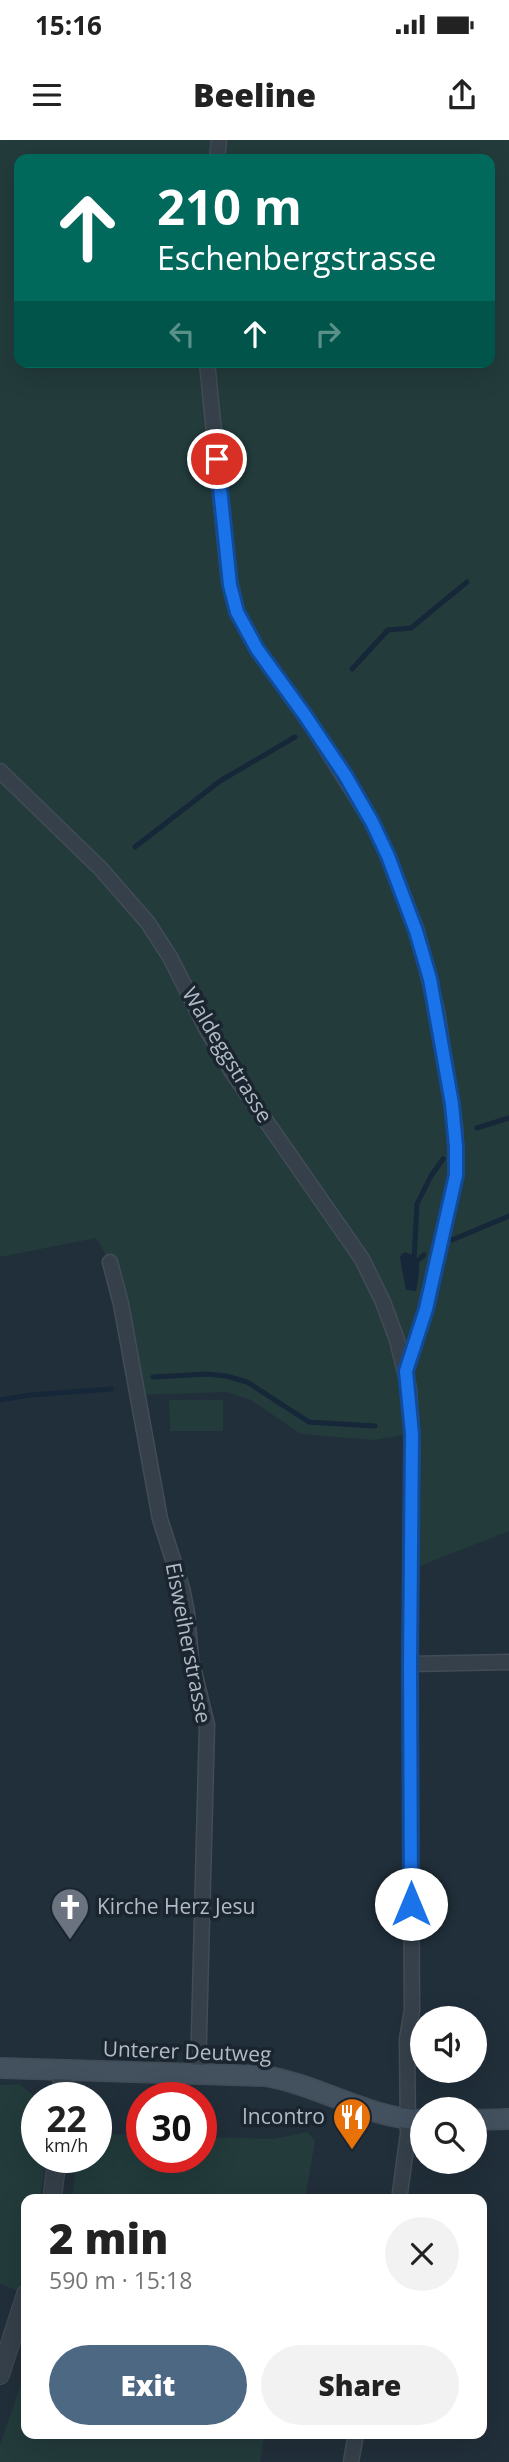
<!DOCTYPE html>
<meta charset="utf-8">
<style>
:root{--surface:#fff;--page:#f2f2f2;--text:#222;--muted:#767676;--accent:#4d6883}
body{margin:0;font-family:"Open Sans",sans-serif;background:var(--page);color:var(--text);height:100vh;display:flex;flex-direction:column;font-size:26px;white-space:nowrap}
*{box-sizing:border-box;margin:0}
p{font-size:23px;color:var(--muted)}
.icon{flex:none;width:38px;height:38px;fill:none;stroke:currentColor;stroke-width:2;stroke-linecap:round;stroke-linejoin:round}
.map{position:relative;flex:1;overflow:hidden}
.drawer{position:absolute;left:21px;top:2054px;width:466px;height:245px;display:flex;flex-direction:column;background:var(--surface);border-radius:14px;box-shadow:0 7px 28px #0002}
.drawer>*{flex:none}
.hud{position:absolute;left:14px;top:14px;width:481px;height:214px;border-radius:14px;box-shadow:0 7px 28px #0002;background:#00695c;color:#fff;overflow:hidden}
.tools{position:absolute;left:410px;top:1866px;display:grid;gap:14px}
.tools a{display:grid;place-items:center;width:77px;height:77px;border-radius:50%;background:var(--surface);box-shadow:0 7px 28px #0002;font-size:35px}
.speed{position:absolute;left:21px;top:1942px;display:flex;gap:14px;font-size:35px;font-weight:700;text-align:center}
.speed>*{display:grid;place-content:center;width:91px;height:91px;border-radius:50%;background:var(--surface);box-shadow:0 7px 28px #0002;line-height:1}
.speed small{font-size:18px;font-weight:400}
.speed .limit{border:10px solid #d22;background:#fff;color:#111}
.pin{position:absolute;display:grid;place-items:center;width:60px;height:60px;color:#fff;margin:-30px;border:4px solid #fff;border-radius:50%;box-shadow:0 2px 7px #0007}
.me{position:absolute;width:77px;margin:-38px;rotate:0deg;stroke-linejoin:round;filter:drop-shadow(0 0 5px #0008)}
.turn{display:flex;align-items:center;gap:24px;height:147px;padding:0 28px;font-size:32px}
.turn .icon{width:91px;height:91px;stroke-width:2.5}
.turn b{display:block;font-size:49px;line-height:60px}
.lanes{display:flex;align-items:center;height:66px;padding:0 28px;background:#0003;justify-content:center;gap:35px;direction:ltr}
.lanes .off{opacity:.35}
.round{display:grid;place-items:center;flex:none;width:74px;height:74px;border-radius:37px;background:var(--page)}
.head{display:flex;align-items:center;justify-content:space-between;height:119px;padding:0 28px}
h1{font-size:42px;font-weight:800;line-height:52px}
.action{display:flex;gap:14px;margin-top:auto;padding:14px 28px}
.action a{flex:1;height:80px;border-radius:42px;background:var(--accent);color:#fff;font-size:28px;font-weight:800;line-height:80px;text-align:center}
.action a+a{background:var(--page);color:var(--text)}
.status{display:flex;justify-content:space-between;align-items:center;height:49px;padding:0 35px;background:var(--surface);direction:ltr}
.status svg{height:19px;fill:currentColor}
header{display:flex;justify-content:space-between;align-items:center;height:91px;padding:0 28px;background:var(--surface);font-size:32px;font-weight:800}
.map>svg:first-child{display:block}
.green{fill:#233b3b;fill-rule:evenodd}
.water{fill:#152738}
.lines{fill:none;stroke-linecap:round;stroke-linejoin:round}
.stream{stroke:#152738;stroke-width:5}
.minor-casing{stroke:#414c57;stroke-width:17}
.tertiary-casing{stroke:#414c57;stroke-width:20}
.secondary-casing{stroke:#414c57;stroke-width:22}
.minor{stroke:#35404a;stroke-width:14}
.tertiary{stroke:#35404a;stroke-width:18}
.secondary{stroke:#43505e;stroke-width:19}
.route-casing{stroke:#114b97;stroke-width:18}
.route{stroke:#1a73e8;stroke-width:12}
.labels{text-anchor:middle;stroke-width:7;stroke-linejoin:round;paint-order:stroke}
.street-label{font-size:21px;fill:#b0bbc7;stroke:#1a252f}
.poi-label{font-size:21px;fill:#b0bbc7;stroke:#1a252f;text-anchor:start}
</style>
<div class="status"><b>15:16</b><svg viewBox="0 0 49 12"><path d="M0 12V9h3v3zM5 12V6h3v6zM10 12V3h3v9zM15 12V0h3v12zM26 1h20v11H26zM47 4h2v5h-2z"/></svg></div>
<header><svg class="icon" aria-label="menu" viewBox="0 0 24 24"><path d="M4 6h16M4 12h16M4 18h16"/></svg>Beeline<svg class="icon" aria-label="share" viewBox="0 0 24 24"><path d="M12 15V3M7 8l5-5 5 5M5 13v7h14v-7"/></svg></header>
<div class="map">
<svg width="509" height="2322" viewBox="0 0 509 2322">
<rect width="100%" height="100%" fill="#212f3a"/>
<g class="green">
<path d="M0 0H509V1391L412 1429V1294L372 1300 301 1294 251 1260 227 1252 137 1255 110 1122 96 1098 0 1117ZM19 19H490V222H19ZM402 1113 414 1115 418 1120 416 1151C402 1142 403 1133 400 1117Z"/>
<polygon points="169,1260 223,1260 223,1291 170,1291"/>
<polygon points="0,1945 20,1945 32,1954 37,1979 37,2018 46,2018 40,2060 26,2060 26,2122 18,2151 0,2144"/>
<polygon points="308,1992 315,2001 305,2060 72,2060 77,2018 96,2018 96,1994 142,1995 142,2018 201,2018 201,1997 273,1999"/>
<polygon points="22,2241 26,2242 26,2294 265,2294 260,2322 0,2322 0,2305"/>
</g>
<path class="water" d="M405 1112C426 1119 418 1134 416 1151L406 1150 400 1117Z"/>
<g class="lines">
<g class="stream">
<polyline points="352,529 388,490 411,488 467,442"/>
<polyline points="135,707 220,641 295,597"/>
<polyline points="477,988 509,978"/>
<polyline points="452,1100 509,1076"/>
<polyline points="414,1120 417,1064 431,1036 443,1019"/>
<polyline points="414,1124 424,1115"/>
<polyline points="153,1237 207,1234 226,1236 247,1242 309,1282 375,1286"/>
<polyline points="0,1260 30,1255 111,1249"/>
</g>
<defs>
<g id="minor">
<polyline points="217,19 219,0"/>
<polyline points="207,222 228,433 237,472 257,509 312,586 372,682 388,716 417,791 437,871 455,987 456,1035 426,1169 406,1231"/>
<polyline points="0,631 101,729 148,783 170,817 207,890 232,932 362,1119 383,1162 397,1200 409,1248 412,1294 410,1524 412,1870 407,1899 408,1994 399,2060"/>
<polyline points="110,1122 121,1164 160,1379 182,1448 187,1473 191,1519 207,1585 198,1933"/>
<polyline points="410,1524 509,1522"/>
<polyline points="351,2322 356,2294"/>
</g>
<g id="tertiary">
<polyline points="62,1958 63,1930"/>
<polyline points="52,2060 57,2018"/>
<polyline points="0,2235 26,2154"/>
</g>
<g id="secondary">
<path d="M0 1928 265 1936C319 1945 367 1978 422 1980"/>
<polyline points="474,1980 509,1979"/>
</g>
</defs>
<use href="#minor" class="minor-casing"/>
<use href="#tertiary" class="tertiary-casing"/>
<use href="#secondary" class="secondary-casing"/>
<use href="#minor" class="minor"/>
<use href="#tertiary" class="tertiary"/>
<use href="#secondary" class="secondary"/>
</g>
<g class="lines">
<defs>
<polyline id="route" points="217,319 230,445 237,472 257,509 304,574 345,635 372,682 388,716 416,791 430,839 452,964 456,1007 456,1035 426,1169 406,1231 412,1294 410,1524 411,1764"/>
</defs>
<use href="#route" class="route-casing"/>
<use href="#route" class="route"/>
</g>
<defs>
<symbol id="church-pin" viewBox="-11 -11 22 30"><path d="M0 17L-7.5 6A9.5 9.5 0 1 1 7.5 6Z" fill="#6b7280" stroke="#1a252f"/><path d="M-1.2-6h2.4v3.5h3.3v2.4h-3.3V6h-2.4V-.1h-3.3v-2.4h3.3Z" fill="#fff"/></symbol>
<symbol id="restaurant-pin" viewBox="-11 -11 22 30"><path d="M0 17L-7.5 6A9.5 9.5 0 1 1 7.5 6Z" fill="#e8710a" stroke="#1a252f"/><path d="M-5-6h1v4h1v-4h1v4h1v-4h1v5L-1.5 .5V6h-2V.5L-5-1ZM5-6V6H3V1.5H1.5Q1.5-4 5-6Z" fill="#fff"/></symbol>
</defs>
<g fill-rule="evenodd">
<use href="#church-pin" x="48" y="1745" width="44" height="60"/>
<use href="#restaurant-pin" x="330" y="1955" width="44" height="60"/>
</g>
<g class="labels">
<g class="street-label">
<text transform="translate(227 915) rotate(59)" y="7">Waldeggstrasse</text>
<text transform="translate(188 1503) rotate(79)" y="7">Eisweiherstrasse</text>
<text transform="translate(187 1912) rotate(2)" y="7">Unterer Deutweg</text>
</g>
<g class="poi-label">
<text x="97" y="1774">Kirche Herz Jesu</text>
<text x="325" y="1984" text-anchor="end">Incontro</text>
</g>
</g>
</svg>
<div class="tools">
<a><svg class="icon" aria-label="sound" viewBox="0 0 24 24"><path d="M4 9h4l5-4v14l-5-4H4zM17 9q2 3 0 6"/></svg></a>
<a><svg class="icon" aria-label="search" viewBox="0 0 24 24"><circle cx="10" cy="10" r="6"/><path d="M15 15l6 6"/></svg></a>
</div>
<div class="speed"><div>22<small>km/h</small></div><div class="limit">30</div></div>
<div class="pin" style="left:217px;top:319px;background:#d93025"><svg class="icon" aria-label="arrive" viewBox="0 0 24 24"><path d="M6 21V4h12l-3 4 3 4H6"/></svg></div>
<svg class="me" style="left:411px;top:1764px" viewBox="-20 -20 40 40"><circle r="19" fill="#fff"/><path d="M0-13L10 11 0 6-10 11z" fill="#1a73e8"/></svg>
<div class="hud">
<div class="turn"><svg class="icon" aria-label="ahead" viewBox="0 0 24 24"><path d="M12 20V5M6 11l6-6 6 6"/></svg><div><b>210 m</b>Eschenbergstrasse</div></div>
<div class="lanes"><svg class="icon off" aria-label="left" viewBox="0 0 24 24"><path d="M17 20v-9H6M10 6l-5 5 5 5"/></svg><svg class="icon" aria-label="ahead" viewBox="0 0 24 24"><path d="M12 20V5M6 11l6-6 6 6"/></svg><svg class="icon off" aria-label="right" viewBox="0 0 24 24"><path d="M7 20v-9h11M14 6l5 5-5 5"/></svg></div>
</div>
<section class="drawer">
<div class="head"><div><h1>2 min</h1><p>590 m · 15:18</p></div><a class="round"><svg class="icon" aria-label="close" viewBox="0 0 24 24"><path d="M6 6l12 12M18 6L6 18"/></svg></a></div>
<div class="action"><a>Exit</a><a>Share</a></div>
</section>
</div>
